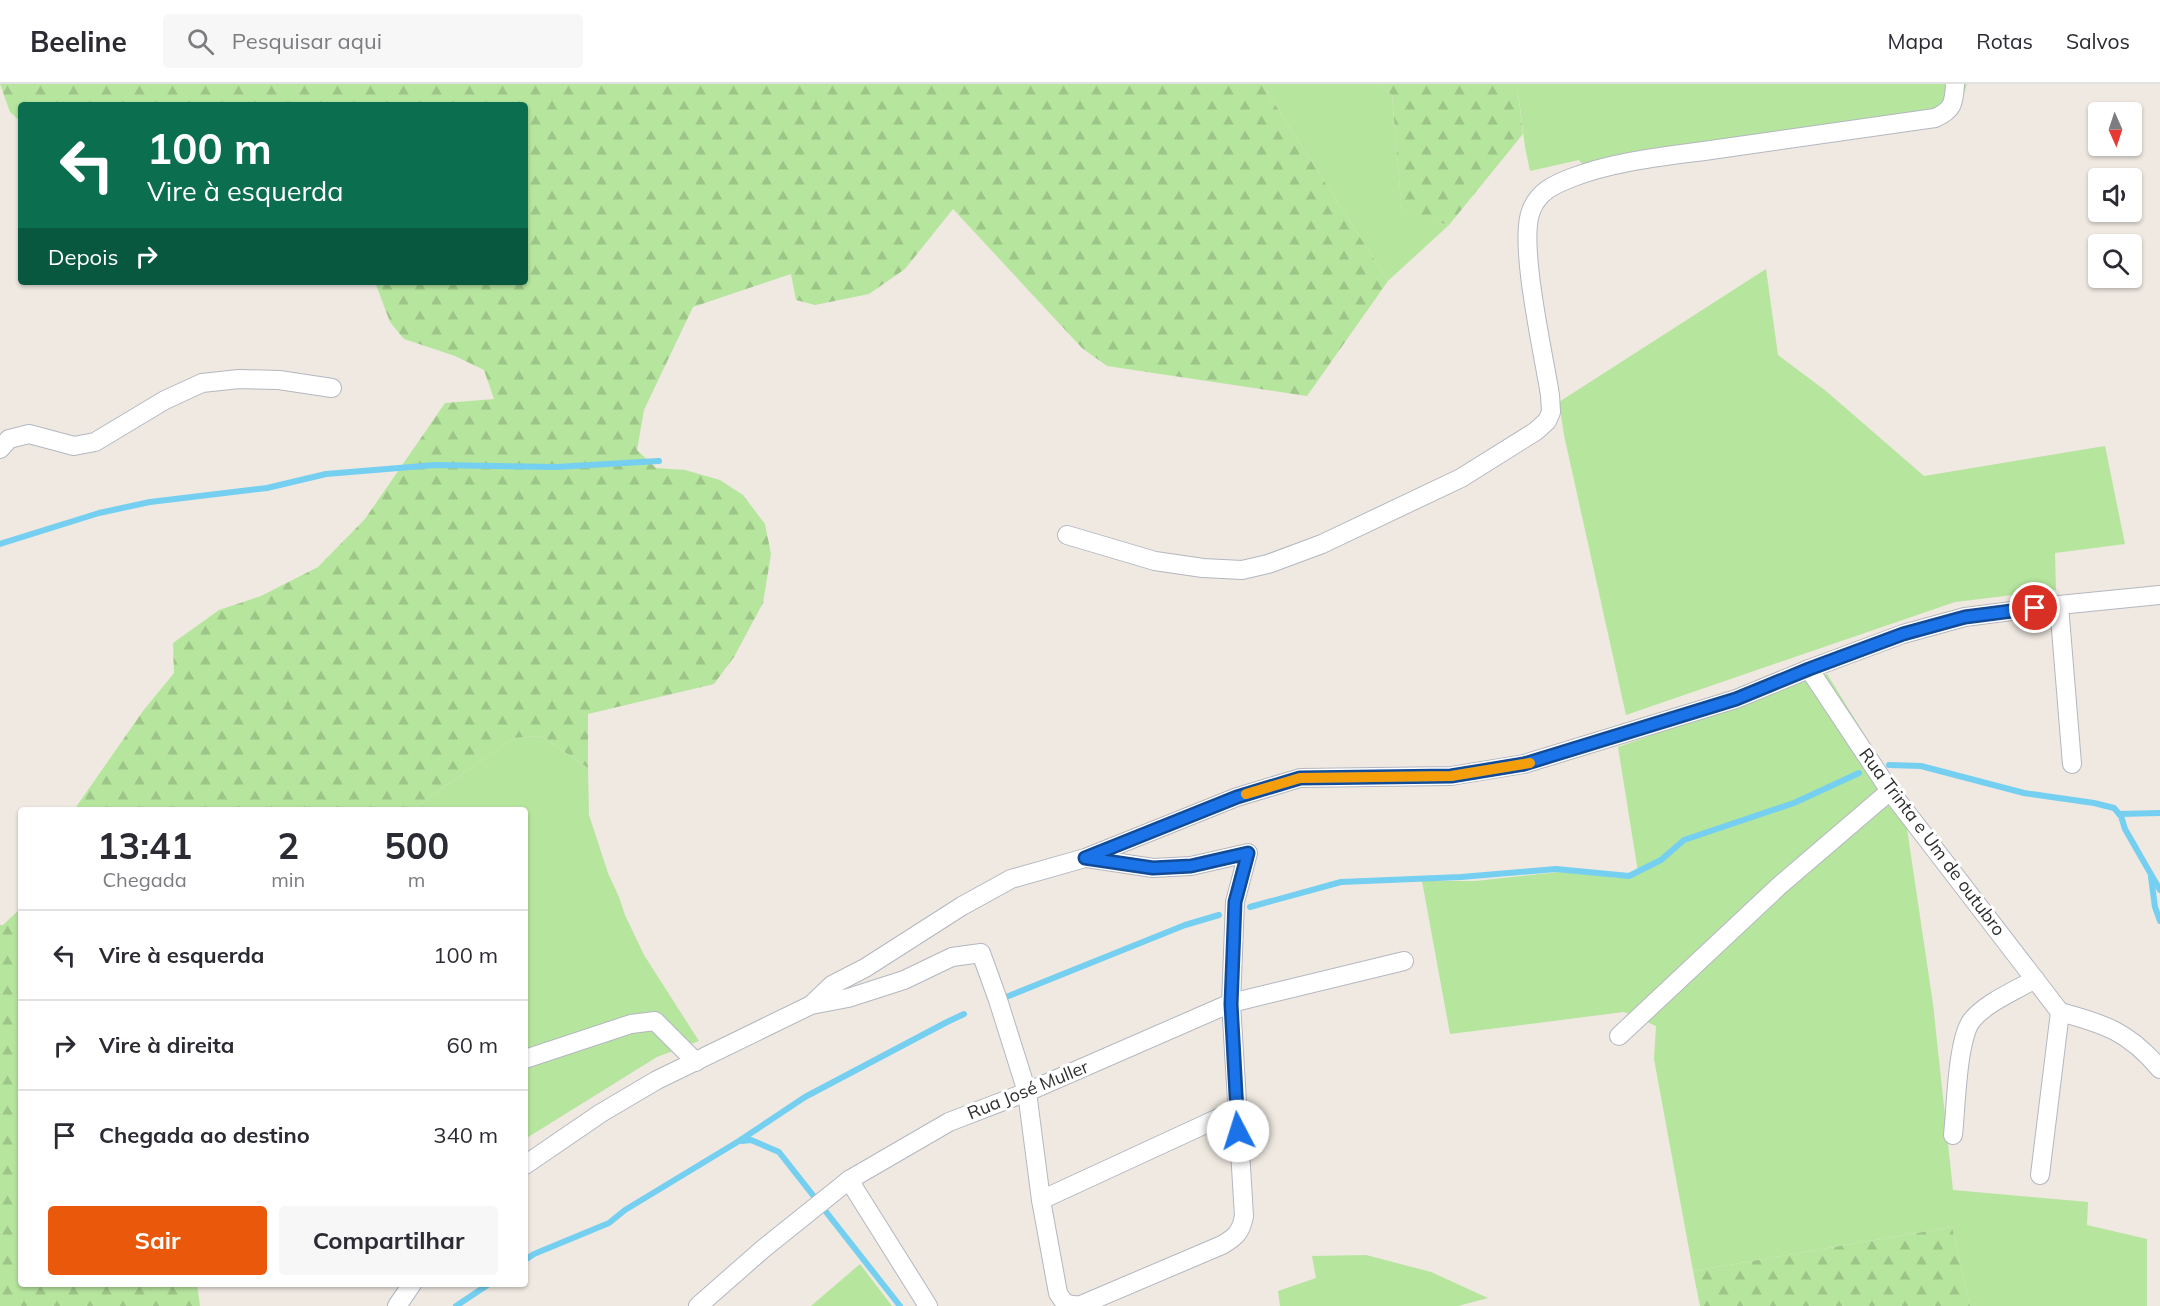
<!DOCTYPE html>
<html lang="pt">
<meta charset="utf-8">
<style>
:root{--surface:#fff;--page:#f7f7f7;--text:#2b2b33;--muted:#7c7c81;--line:#e1e1e2;--accent:#ea580c}
body{margin:0;font-family:Mulish,sans-serif;background:var(--page);color:var(--text);height:100vh;display:flex;flex-direction:column;font-size:22px;white-space:nowrap}
*{box-sizing:border-box;margin:0}
p{font-size:20px;color:var(--muted)}
.icon{flex:none;width:33px;height:33px;fill:none;stroke:currentColor;stroke-width:2;stroke-linecap:round;stroke-linejoin:round}
.map{position:relative;flex:1;overflow:hidden}
.side{position:absolute;left:18px;top:723px;width:510px;height:480px;display:flex;flex-direction:column;background:var(--surface);border-radius:6px;box-shadow:0 2px 4px #0004}
.side>*{flex:none}
.hud{position:absolute;left:18px;top:18px;width:510px;height:183px;border-radius:6px;box-shadow:0 2px 4px #0004;background:#0b6e4f;color:#fff;overflow:hidden}
.needle{width:39px;rotate:177deg}
.buttons{position:absolute;left:2088px;top:18px;display:grid;gap:12px}
.buttons a{display:grid;place-items:center;width:54px;height:54px;border-radius:6px;background:var(--surface);box-shadow:0 2px 4px #0004;font-size:30px}
.pin{position:absolute;display:grid;place-items:center;width:51px;height:51px;color:#fff;margin:-26px;border:3px solid #fff;border-radius:50%;box-shadow:0 2px 6px #0007}
.me{position:absolute;width:66px;margin:-33px;rotate:355deg;stroke-linejoin:round;filter:drop-shadow(0 0 4px #0008)}
.turn{display:flex;align-items:center;gap:21px;height:126px;padding:0 30px;font-size:27px}
.turn .icon{width:78px;height:78px;stroke-width:2.5}
.turn b{display:block;font-size:42px;line-height:51px}
.then{display:flex;align-items:center;height:57px;padding:0 30px;background:#0003;gap:12px;font-size:22px}
.eta{display:flex;justify-content:space-evenly;align-items:center;height:102px;text-align:center}
.eta b{font-size:36px;font-weight:700;line-height:42px}
.action{display:flex;gap:12px;margin-top:auto;padding:12px 30px}
.action a{flex:1;height:69px;border-radius:6px;background:var(--accent);color:#fff;font-size:24px;font-weight:700;line-height:69px;text-align:center}
.action a+a{background:var(--page);color:var(--text)}
ul{padding:0;list-style:none}
li{display:flex;align-items:center;gap:18px;height:90px;padding:0 30px;border-top:2px solid var(--line)}
li div{flex:1}
li b{display:block;font-size:22px}
li em{font-style:normal}
header{display:flex;align-items:center;gap:36px;box-sizing:border-box;height:84px;padding:0 30px;background:var(--surface);border-bottom:2px solid var(--line)}
header strong{font-size:28px}
nav{display:flex;gap:33px;margin-inline-start:auto;font-size:21px}
.search{width:420px;height:54px;background:var(--page);display:flex;align-items:center;gap:15px;box-sizing:border-box;padding:0 21px;border-radius:6px;color:var(--muted);font-size:22px}
.map>svg:first-child{display:block}
.grass{fill:#b6e59e}
.forest{fill:url(#forest-firs)}
.lines{fill:none;stroke-linecap:round;stroke-linejoin:round}
.stream{stroke:#75cff0;stroke-width:6}
.minor-casing{stroke:#b4b7c1;stroke-width:20}
.minor{stroke:#fff;stroke-width:18}
.route-casing{stroke:#114b97;stroke-width:15}
.route{stroke:#1a73e8;stroke-width:10}
.slow{stroke:#f59e0b;stroke-width:10}
.labels{text-anchor:middle;stroke-width:6;stroke-linejoin:round;paint-order:stroke}
.street-label{font-size:18px;fill:#2e2e2e;stroke:#fff}
</style>
<header>
<strong>Beeline</strong>
<div class="search"><svg class="icon" aria-label="search" viewBox="0 0 24 24"><circle cx="10" cy="10" r="6"/><path d="M15 15l6 6"/></svg>Pesquisar aqui</div>
<nav><a>Mapa</a><a>Rotas</a><a>Salvos</a></nav>
</header>
<div class="map">
<svg width="2160" height="1222" viewBox="0 0 2160 1222">
<defs>
<pattern id="forest-firs" width="22" height="20" patternUnits="userSpaceOnUse" patternTransform="scale(1.5)"><rect width="22" height="20" fill="#b6e59e"/><path d="M5 1l3.5 6h-7zM16 11l3.5 6h-7z" fill="#9dc588"/></pattern>
</defs>
<rect width="100%" height="100%" fill="#efe9e1"/>
<g class="grass">
<polygon points="1262,0 1378,0 1392,11 1402,128 1449,141 1388,197"/>
<polygon points="1517,0 1967,0 1958,30 1946,36 1631,85 1594,95 1579,76 1530,87 1525,63"/>
<polygon points="1766,185 1778,271 1826,307 1924,392 2105,362 2125,460 2055,469 2056,506 1955,518 1626,631 1564,351 1559,318"/>
<polygon points="1827,590 1902,711 1933,920 1953,1106 2088,1118 2087,1141 2147,1155 2147,1222 1970,1222 1952,1143 1693,1187 1654,975 1656,942 1624,928 1450,950 1422,797 1475,797 1568,787 1617,794 1638,788 1618,663"/>
<polygon points="541,652 588,684 589,731 608,789 619,813 625,831 644,871 699,957 657,973 525,1055 525,726 411,726 514,654"/>
<polygon points="1366,1171 1431,1188 1488,1214 1458,1222 1280,1222 1278,1207 1316,1194 1312,1172"/>
<polygon points="860,1180 892,1222 811,1222"/>
</g>
<g class="forest">
<polygon points="0,0 1262,0 1388,197 1307,312 1107,282 1082,264 953,125 905,185 869,210 815,221 796,216 791,190 693,223 644,326 637,366 656,384 685,386 720,396 743,411 765,440 771,470 763,519 734,573 714,600 588,630 588,684 541,652 514,654 411,726 74,726 143,627 174,589 173,559 219,526 261,512 318,483 365,435 445,319 494,315 484,286 455,272 404,255 390,238 375,198 525,198 525,21 21,21 21,38 10,28"/>
<polygon points="1378,0 1517,0 1523,50 1449,141 1402,129 1392,11"/>
<polygon points="21,824 21,1200 197,1200 200,1222 0,1222 0,841 3,841"/>
<polygon points="1952,1143 1970,1222 1700,1222 1693,1187"/>
</g>
<g class="lines">
<g class="stream">
<polyline points="0,460 99,429 150,418 267,404 326,390 435,381 556,383 659,377"/>
<polyline points="1889,681 1921,682 2024,709 2094,719 2114,724 2121,732 2125,745 2160,806"/>
<polyline points="2119,730 2160,729"/>
<polyline points="2151,793 2155,823 2160,837"/>
<polyline points="1250,823 1341,798 1461,793 1556,785 1629,792 1661,776 1684,756 1794,719 1859,689"/>
<polyline points="1001,915 1185,841 1219,831"/>
<polyline points="742,1057 751,1056 779,1068 900,1222"/>
<polyline points="525,1176 534,1170 609,1139 625,1126 739,1057 805,1013 947,938 964,930"/>
<polyline points="456,1222 489,1200"/>
</g>
<defs>
<g id="minor">
<polyline points="0,365 9,355 29,350 74,362 95,358 165,316 202,299 239,295 279,296 332,304"/>
<path d="M1067 451 1155 477 1203 484 1242 486 1268 480 1322 460 1461 394 1536 347 1547 337 1551 328 1550 311C1544 272 1518 159 1531 127 1538 108 1553 101 1571 94 1617 76 1670 72 1718 65 1791 55 1863 44 1935 34 1953 26 1954 19 1955 0"/>
<polyline points="2059,521 2072,680"/>
<polyline points="1809,585 1890,707 2060,928"/>
<path d="M811 921 848 914 904 896 952 873 981 869 998 916 1027 1008 1041 1116 1058 1209C1064 1220 1069 1222 1081 1221L1222 1161C1236 1153 1241 1148 1244 1132L1231 919 1235 818 1248 769 1191 782 1153 784 1087 774"/>
<path d="M2060 928C2105 940 2129 948 2160 985"/>
<polyline points="1619,952 1779,802 1890,707"/>
<polyline points="525,975 631,940 655,937 696,978"/>
<path d="M1953 1051C1956 1025 1957 955 1972 936 1987 918 2015 907 2035 895"/>
<polyline points="525,1081 601,1029 657,996 811,921 832,901 865,884 962,822 1011,795 1085,774 1237,713 1300,694 1451,692 1524,680 1736,615 1809,585 1903,550 1965,533 2059,521 2160,511"/>
<polyline points="2040,1091 2060,928"/>
<polyline points="849,1096 928,1222"/>
<polyline points="1041,1116 1236,1026"/>
<polyline points="397,1222 412,1200"/>
<polyline points="698,1222 763,1165 849,1096 949,1038 1027,1008 1231,919 1404,877"/>
</g>
</defs>
<use href="#minor" class="minor-casing"/>
<use href="#minor" class="minor"/>
</g>
<g class="lines">
<defs>
<polyline id="route" points="1238,1047 1231,920 1235,818 1248,769 1191,782 1153,784 1085,774 1237,713 1300,694 1451,692 1524,680 1736,615 1809,585 1903,550 1965,533 2035,524"/>
</defs>
<use href="#route" class="route-casing"/>
<use href="#route" class="route"/>
<polyline class="slow" points="1246,710 1300,694 1451,692 1530,679"/>
</g>
<g class="labels">
<g class="street-label">
<text transform="translate(1932 758) rotate(53)" y="6">Rua Trinta e Um de outubro</text>
<text transform="translate(1028 1006) rotate(-22)" y="6">Rua José Muller</text>
</g>
</g>
</svg>
<div class="buttons">
<a><svg class="needle" viewBox="-14 -14 28 28"><path d="M0-13l5 13h-10z" fill="#e53935"/><path d="M0 13l5-13h-10z" fill="#7c7c81"/></svg></a>
<a><svg class="icon" aria-label="sound" viewBox="0 0 24 24"><path d="M4 9h4l5-4v14l-5-4H4zM17 9q2 3 0 6"/></svg></a>
<a><svg class="icon" aria-label="search" viewBox="0 0 24 24"><circle cx="10" cy="10" r="6"/><path d="M15 15l6 6"/></svg></a>
</div>
<div class="pin" style="left:2035px;top:524px;background:#d93025"><svg class="icon" aria-label="arrive" viewBox="0 0 24 24"><path d="M6 21V4h12l-3 4 3 4H6"/></svg></div>
<svg class="me" style="left:1238px;top:1047px" viewBox="-20 -20 40 40"><circle r="19" fill="#fff"/><path d="M0-13L10 11 0 6-10 11z" fill="#1a73e8"/></svg>
<div class="hud">
<div class="turn"><svg class="icon" aria-label="left" viewBox="0 0 24 24"><path d="M17 20v-9H6M10 6l-5 5 5 5"/></svg><div><b>100 m</b>Vire à esquerda</div></div>
<div class="then">Depois<svg class="icon" aria-label="right" viewBox="0 0 24 24"><path d="M7 20v-9h11M14 6l5 5-5 5"/></svg></div>
</div>
<section class="side">
<div class="eta">
<div><b>13:41</b><p>Chegada</p></div>
<div><b>2</b><p>min</p></div>
<div><b>500</b><p>m</p></div>
</div>
<ul>
<li><svg class="icon" aria-label="left" viewBox="0 0 24 24"><path d="M17 20v-9H6M10 6l-5 5 5 5"/></svg><div><b>Vire à esquerda</b></div><em>100 m</em></li>
<li><svg class="icon" aria-label="right" viewBox="0 0 24 24"><path d="M7 20v-9h11M14 6l5 5-5 5"/></svg><div><b>Vire à direita</b></div><em>60 m</em></li>
<li><svg class="icon" aria-label="arrive" viewBox="0 0 24 24"><path d="M6 21V4h12l-3 4 3 4H6"/></svg><div><b>Chegada ao destino</b></div><em>340 m</em></li>
</ul>
<div class="action"><a>Sair</a><a>Compartilhar</a></div>
</section>
</div>
